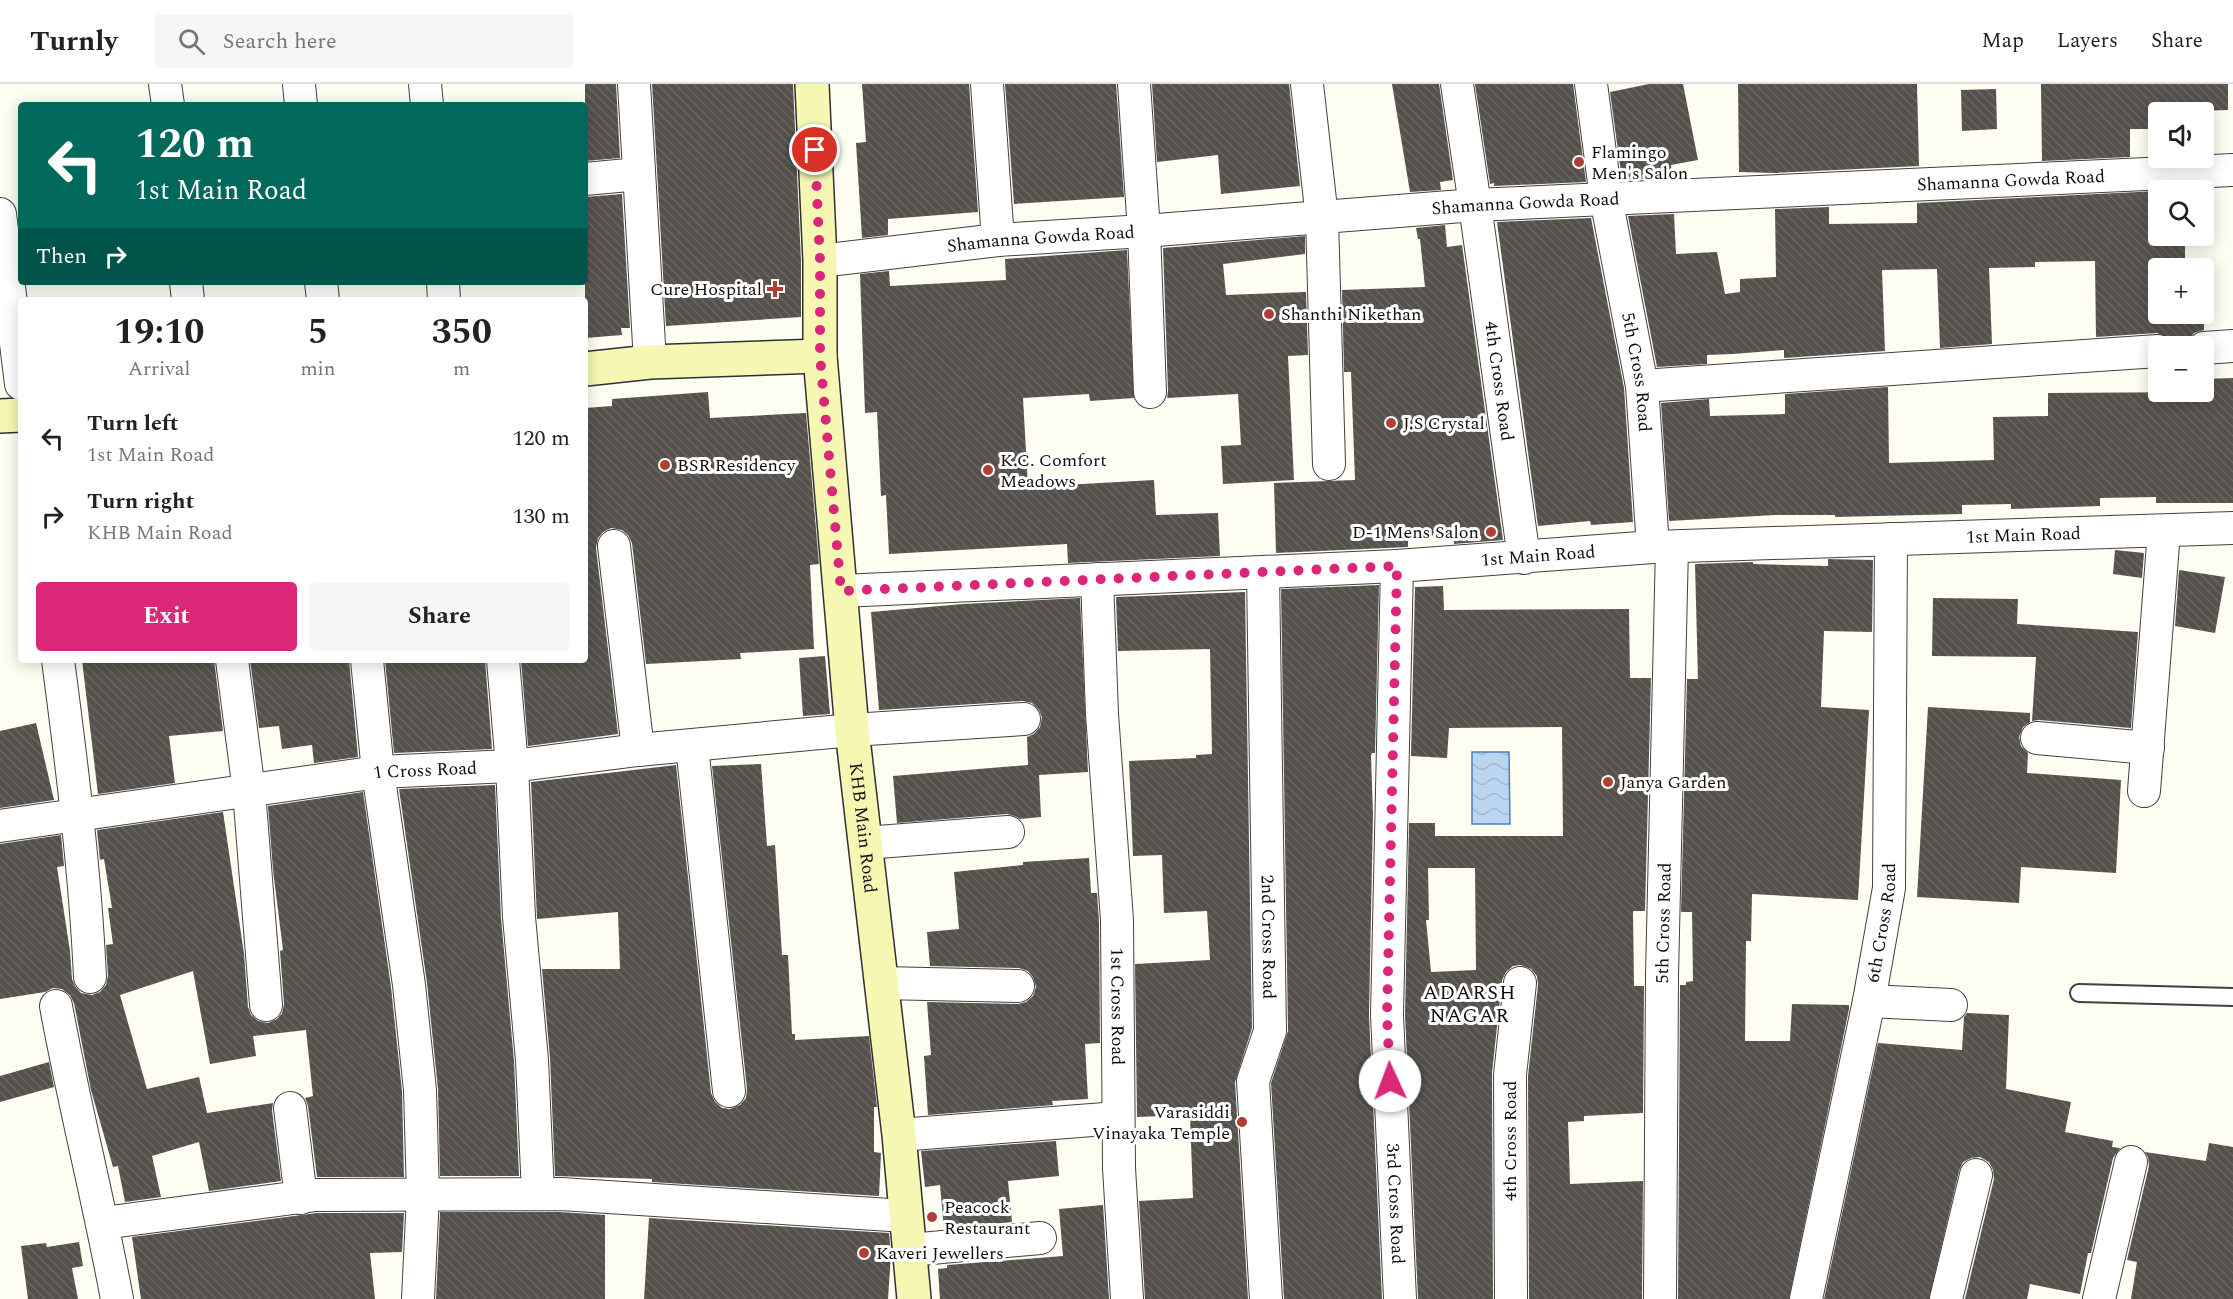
<!DOCTYPE html>
<meta charset="utf-8">
<style>
:root{--surface:#fff;--page:#f6f6f6;--text:#222;--muted:#767676;--line:#e0e0e0;--accent:#db2777}
body{margin:0;font-family:Spectral,serif;background:var(--page);color:var(--text);height:100vh;display:flex;flex-direction:column;font-size:22px;white-space:nowrap}
*{box-sizing:border-box;margin:0}
p{font-size:20px;color:var(--muted)}
.icon{flex:none;width:33px;height:33px;fill:none;stroke:currentColor;stroke-width:2;stroke-linecap:round;stroke-linejoin:round}
.map{position:relative;flex:1;overflow:hidden}
.sheet{position:absolute;left:18px;top:213px;width:570px;height:366px;display:flex;flex-direction:column;background:var(--surface);border-radius:6px;box-shadow:0 3px 15px #0003}
.sheet>*{flex:none}
.hud{position:absolute;left:18px;top:18px;width:570px;height:183px;border-radius:6px;box-shadow:0 3px 15px #0003;background:#00695c;color:#fff;overflow:hidden}
.buttons{position:absolute;left:2148px;top:18px;display:grid;gap:12px}
.buttons a{display:grid;place-items:center;width:66px;height:66px;border-radius:6px;background:var(--surface);box-shadow:0 3px 15px #0003;font-size:30px}
.pin{position:absolute;display:grid;place-items:center;width:51px;height:51px;color:#fff;margin:-26px;border:3px solid #fff;border-radius:50%;box-shadow:0 2px 6px #0007}
.me{position:absolute;width:66px;margin:-33px;rotate:358deg;stroke-linejoin:round;filter:drop-shadow(0 0 4px #0008)}
.turn{display:flex;align-items:center;gap:21px;height:126px;padding:0 18px;font-size:27px}
.turn .icon{width:78px;height:78px;stroke-width:2.5}
.turn b{display:block;font-size:42px;line-height:51px}
.then{display:flex;align-items:center;height:57px;padding:0 18px;background:#0003;gap:12px;font-size:22px}
.eta{display:flex;justify-content:space-evenly;align-items:center;height:102px;text-align:center}
.eta b{font-size:36px;font-weight:700;line-height:42px}
.cta{display:flex;gap:12px;margin-top:auto;padding:12px 18px}
.cta a{flex:1;height:69px;border-radius:6px;background:var(--accent);color:#fff;font-size:24px;font-weight:700;line-height:69px;text-align:center}
.cta a+a{background:var(--page);color:var(--text)}
ul{padding:0;list-style:none}
li{display:flex;align-items:center;gap:18px;height:78px;padding:0 18px}
li div{flex:1}
li b{display:block;font-size:22px}
li em{font-style:normal}
header{display:flex;align-items:center;gap:36px;box-sizing:border-box;height:84px;padding:0 30px;background:var(--surface);border-bottom:2px solid var(--line)}
header strong{font-size:28px}
nav{display:flex;gap:33px;margin-inline-start:auto;font-size:21px}
.search{width:420px;height:54px;background:var(--page);display:flex;align-items:center;gap:15px;box-sizing:border-box;padding:0 21px;border-radius:6px;color:var(--muted);font-size:22px}
.map>svg:first-child{display:block}
.water{fill:url(#water-waves);stroke:#4981c0;stroke-width:1.5}
.building{fill:url(#building-back-hatch);fill-rule:evenodd}
.lines{fill:none;stroke-linecap:round;stroke-linejoin:round}
.lane-casing{stroke:#414141;stroke-width:20}
.street-casing{stroke:#414141;stroke-width:34}
.secondary-casing{stroke:#303030;stroke-width:36}
.lane{stroke:#fff;stroke-width:16}
.street{stroke:#fff;stroke-width:32}
.secondary{stroke:#f6f7b3;stroke-width:33}
.route{stroke:#db2777;stroke-width:10;stroke-dasharray:0 18}
.poi-dot{fill:#b13e34;stroke:#fff;stroke-width:2}
.labels{text-anchor:middle;stroke-width:6;stroke-linejoin:round;paint-order:stroke}
.poi-label{font-size:18px;fill:#0e0e0e;stroke:#fff;text-anchor:start}
.street-label{font-size:18px;fill:#0e0e0e;stroke:#fff}
.neighbourhood-label{font-size:20px;letter-spacing:1.5px;fill:#0e0e0e;stroke:#fff}
</style>
<header>
<strong>Turnly</strong>
<div class="search"><svg class="icon" aria-label="search" viewBox="0 0 24 24"><circle cx="10" cy="10" r="6"/><path d="M15 15l6 6"/></svg>Search here</div>
<nav><a>Map</a><a>Layers</a><a>Share</a></nav>
</header>
<div class="map">
<svg width="2233" height="1215" viewBox="0 0 2233 1215">
<defs>
<pattern id="water-waves" width="16" height="10" patternUnits="userSpaceOnUse" patternTransform="scale(1.5)"><rect width="16" height="10" fill="#bbd5f0"/><path d="M0 5q4-4 8 0t8 0" fill="none" stroke="#a0b6cd"/></pattern>
<pattern id="building-back-hatch" width="6" height="6" patternUnits="userSpaceOnUse" patternTransform="scale(1.5)"><rect width="6" height="6" fill="#56514c"/><path d="M-1 5l2 2M0 0l6 6M5-1l2 2" fill="none" stroke="#696561"/></pattern>
</defs>
<rect width="100%" height="100%" fill="#fefdf1"/>
<polygon class="water" points="1472,668 1509,668 1510,740 1472,740"/>
<g class="building">
<polygon points="585,0 616,0 620,74 585,77"/>
<polygon points="652,0 793,0 801,177 801,233 666,242"/>
<polygon points="862,0 969,0 978,128 888,135 888,151 862,154 856,59 866,58"/>
<polygon points="1005,0 1116,0 1124,113 1014,120"/>
<polygon points="1152,0 1289,0 1300,102 1221,110 1218,71 1157,78"/>
<polygon points="1392,0 1439,0 1453,96 1440,98 1441,106 1410,108"/>
<polygon points="1475,0 1573,0 1586,98 1494,102 1494,99 1490,100"/>
<polygon points="1649,0 1683,0 1698,76 1671,81 1672,94 1622,96 1610,8"/>
<polygon points="1738,0 1917,0 1919,82 1775,89 1739,88"/>
<polygon points="2041,0 2228,0 2228,26 2158,28 2158,45 2130,45 2130,73 2042,77"/>
<polygon points="1996,5 1997,45 1962,47 1961,6"/>
<polygon points="2158,107 2158,152 2185,152 2185,184 2158,184 2158,230 2204,230 2204,246 2194,249 2190,254 2169,254 2157,249 2096,253 2095,177 2035,178 2035,183 1989,184 1992,260 1940,264 1937,185 1882,186 1885,267 1784,274 1784,266 1733,270 1707,271 1707,280 1657,283 1628,132 1674,130 1676,170 1717,168 1725,210 1740,208 1740,195 1776,193 1775,125 1829,123 1829,140 1917,139 1917,119"/>
<polygon points="622,110 630,244 621,244 622,251 585,254 585,113"/>
<polygon points="1591,134 1624,304 1633,438 1591,441 1590,437 1538,442 1497,138"/>
<polygon points="1445,141 1447,163 1462,161 1503,456 1454,460 1453,452 1408,451 1408,463 1276,469 1274,399 1355,396 1351,288 1344,288 1342,206 1425,203 1420,155 1418,155 1416,144"/>
<polygon points="1305,152 1305,170 1223,180 1226,211 1306,208 1308,271 1288,272 1294,396 1223,400 1221,362 1241,361 1238,310 1167,314 1168,307 1163,164"/>
<polygon points="1127,166 1134,314 1090,317 1089,310 1023,314 1028,403 1154,396 1156,431 1218,429 1220,472 1068,479 1067,460 889,470 886,411 881,412 877,328 865,329 860,190 889,187 890,202 1006,196 1005,175"/>
<polygon points="2233,294 2233,419 2156,419 2156,413 2100,414 2100,422 2011,425 2011,420 1962,421 1962,430 1835,433 1835,431 1775,431 1669,437 1661,319 1709,315 1710,332 1785,330 1785,310 1888,303 1889,379 1994,376 1993,333 2048,332 2048,309 2204,308 2204,295"/>
<polygon points="708,308 710,334 806,329 819,480 810,481 814,565 740,569 741,575 646,580 632,459 628,451 622,446 611,444 603,448 598,454 596,464 618,650 528,662 521,576 585,576 585,324 612,322 612,315"/>
<polygon points="2115,466 2144,469 2142,494 2113,490"/>
<polygon points="1828,475 1873,476 1872,548 1824,547 1821,623 1869,626 1858,816 1752,810 1751,857 1746,857 1745,957 1790,957 1792,920 1849,921 1849,925 1789,1215 1678,1215 1680,901 1686,901 1686,898 1693,897 1692,828 1681,828 1687,595 1698,595 1695,480 1753,478 1753,480 1828,482"/>
<polygon points="2179,486 2225,493 2215,549 2175,542"/>
<polygon points="1379,501 1375,669 1372,669 1371,672 1373,731 1369,931 1382,1215 1284,1215 1271,999 1288,947 1281,505"/>
<path d="M1443 502 1444 526 1629 525 1630 594H1651L1645 827H1633L1634 902H1644L1643 1029 1584 1032V1037L1568 1038 1570 1100 1643 1097 1642 1215H1529L1528 992 1538 901 1537 892 1531 885 1521 881 1513 882 1506 888 1502 896 1492 989 1493 1215H1418L1405 931 1409 739H1435V752H1563L1562 643 1449 644 1447 674 1411 672 1415 503ZM1428 784H1475L1476 886 1431 888 1426 836H1429Z"/>
<polygon points="1245,508 1252,944 1235,998 1248,1215 1145,1215 1139,1117 1193,1114 1190,1031 1137,1033 1135,880 1210,876 1207,827 1164,829 1162,771 1133,772 1129,677 1196,674 1196,671 1212,670 1210,565 1118,567 1116,513"/>
<polygon points="1080,514 1088,688 1039,691 1041,733 1020,735 1015,732 1007,730 897,739 893,692 1028,681 1027,653 1034,650 1040,643 1042,633 1039,626 1032,619 1023,617 879,626 871,528 963,520"/>
<polygon points="1933,514 2018,515 2017,540 2138,548 2131,644 2039,636 2032,637 2036,573 1932,572"/>
<polygon points="825,572 830,630 803,632 799,574"/>
<polygon points="82,576 214,576 223,647 169,652 175,699 98,710"/>
<polygon points="250,576 349,576 358,673 314,679 312,661 282,665 279,642 259,644"/>
<polygon points="385,576 485,576 492,665 394,669"/>
<polygon points="1928,623 2030,629 2030,638 2023,643 2019,653 2021,662 2028,669 2027,689 2121,696 2116,789 2021,783 2019,819 1917,813"/>
<polygon points="36,639 54,716 0,724 0,647"/>
<polygon points="761,680 767,762 775,761 782,871 788,871 792,950 795,950 795,956 869,952 877,1023 874,1023 874,1068 881,1069 879,1112 652,1098 652,1095 555,1092 550,974 542,885 620,885 618,828 537,835 531,698 676,681 711,1009 715,1018 722,1024 730,1025 740,1021 746,1014 747,1005 712,682"/>
<polygon points="495,701 501,834 514,977 519,1092 440,1092 438,1005 427,899 399,705"/>
<polygon points="363,708 391,903 402,1007 404,1093 317,1093 308,1022 305,1014 313,1012 306,946 253,952 256,972 210,980 193,887 120,911 147,1005 199,993 207,1029 273,1019 272,1026 281,1097 209,1107 199,1058 152,1072 161,1113 125,1118 118,1082 113,1083 91,1006 74,919 70,911 62,905 53,904 45,908 0,915 0,760 61,751 64,782 57,783 70,867 72,895 75,902 81,909 92,911 100,908 106,901 108,892 106,861 113,860 108,824 112,824 104,775 100,776 97,746 223,728 244,870 248,923 251,931 258,937 268,939 277,935 282,929 284,920 280,867 283,866 273,786 268,722"/>
<polygon points="1089,774 1091,809 1097,809 1099,837 1100,959 1085,960 1088,1015 1052,1017 1053,1021 928,1031 924,972 931,971 927,918 1018,920 1026,918 1033,912 1036,903 1033,893 1028,887 1019,884 930,882 927,848 959,845 954,788 1023,781 1023,778"/>
<polygon points="1967,929 2009,931 2006,1005 2071,1018 2065,1048 2113,1057 2112,1063 2120,1064 2113,1074 2091,1169 2088,1169 2080,1210 2030,1200 2027,1215 1965,1215 1994,1095 1993,1086 1989,1078 1980,1073 1971,1074 1963,1078 1959,1087 1929,1215 1824,1215 1878,959 1962,966 1964,933"/>
<polygon points="49,978 54,1003 0,1018 0,992"/>
<polygon points="1056,1057 1059,1092 1008,1097 1012,1138 944,1145 940,1101 925,1103 921,1067"/>
<polygon points="2209,1059 2233,1063 2233,1215 2131,1215 2137,1178 2127,1176 2149,1082 2148,1073 2145,1068 2206,1077"/>
<polygon points="1103,1121 1109,1215 940,1215 938,1185 947,1184 947,1181 1063,1172 1059,1125"/>
<polygon points="440,1128 560,1128 605,1131 605,1215 436,1215"/>
<polygon points="317,1129 404,1129 402,1168 370,1169 375,1215 141,1215 132,1153"/>
<polygon points="649,1134 889,1149 891,1170 888,1215 644,1215"/>
<polygon points="79,1158 83,1182 72,1184 78,1215 28,1215 21,1162 46,1159 47,1163"/>
</g>
<g class="lines">
<defs>
<polyline id="lane" points="2079,909 2233,913"/>
<g id="street">
<polyline points="165,0 168,21"/>
<polyline points="299,0 301,21"/>
<polyline points="425,0 427,21"/>
<polyline points="634,0 650,278"/>
<polyline points="987,0 998,156"/>
<polyline points="1134,0 1144,147 1150,308"/>
<polyline points="1307,0 1322,134 1329,380"/>
<path id="s1" d="M1457 0 1475 121 1524 474"/>
<path id="s2" d="M1591 0 1606 114 1642 302 1653 463"/>
<polyline points="585,95 639,90"/>
<polyline points="0,130 21,300"/>
<path id="s3" d="M820 177 998 156 1144 147 1475 121 2233 86"/>
<polyline points="186,198 188,216"/>
<polyline points="321,198 323,216"/>
<polyline points="443,198 444,216"/>
<polyline points="2204,264 2233,262"/>
<polyline points="1642,302 2158,267"/>
<polyline points="614,462 638,666"/>
<path id="s4" d="M1397 482 1387 931 1400 1215"/>
<path id="s5" d="M1263 489 1270 947 1253 997 1266 1215"/>
<path id="s6" d="M1097 495 1102 630 1117 836 1119 1084 1127 1215"/>
<path id="s7" d="M841 507 1397 482 1653 463 2233 444"/>
<path d="M58 576C72 682 85 787 90 893"/>
<polyline points="232,576 249,707 266,921"/>
<polyline points="367,576 378,688 409,901 420,1006 423,1111 418,1215"/>
<polyline points="503,576 512,682 519,833 532,976 538,1110"/>
<polyline points="2037,654 2148,664"/>
<polyline points="692,662 729,1007"/>
<polyline points="2144,707 2164,447"/>
<path id="s8" d="M0 742 378 688 512 682 638 666 852 646 1024 635"/>
<polyline points="865,759 1008,748"/>
<polyline points="881,899 1018,902"/>
<polyline points="1869,917 1951,921"/>
<path d="M56 922C74 1021 99 1117 117 1215"/>
<polyline points="290,1024 301,1114"/>
<polyline points="899,1051 1118,1034"/>
<polyline points="103,1139 316,1111 561,1110 906,1132"/>
<polyline points="910,1166 1040,1154"/>
<polyline points="1511,1215 1510,991 1520,899"/>
<path id="s9" d="M1660 1215 1662 891 1672 463"/>
<path id="s10" d="M1806 1215 1869 917 1889 804 1891 455"/>
<polyline points="1946,1215 1976,1091"/>
<polyline points="2099,1215 2131,1078"/>
</g>
<g id="secondary">
<path id="s11" d="M812 0 820 177V272L852 646 899 1051 914 1215"/>
<polyline points="585,285 650,278 820,272"/>
<polyline points="0,332 21,331"/>
</g>
</defs>
<use href="#lane" class="lane-casing"/>
<use href="#street" class="street-casing"/>
<use href="#secondary" class="secondary-casing"/>
<use href="#lane" class="lane"/>
<use href="#street" class="street"/>
<use href="#secondary" class="secondary"/>
</g>
<g class="lines">
<polyline class="route" points="815,66 820,177 820,272 841,507 1397,482 1387,931 1390,997"/>
</g>
<g class="poi-dot">
<circle cx="1579" cy="78" r="6"/>
<path d="M772 196h6v6h6v6h-6v6h-6v-6h-6v-6h6z"/>
<circle cx="1269" cy="230" r="6"/>
<circle cx="1391" cy="339" r="6"/>
<circle cx="665" cy="381" r="6"/>
<circle cx="988" cy="386" r="6"/>
<circle cx="1491" cy="448" r="6"/>
<circle cx="1608" cy="698" r="6"/>
<circle cx="1242" cy="1038" r="6"/>
<circle cx="932" cy="1133" r="6"/>
<circle cx="864" cy="1169" r="6"/>
</g>
<g class="labels">
<g class="poi-label">
<text x="1591" y="74">Flamingo<tspan x="1591" dy="21">Men's Salon</tspan></text>
<text x="762" y="211" text-anchor="end">Cure Hospital</text>
<text x="1281" y="236">Shanthi Nikethan</text>
<text x="1403" y="345">J.S Crystal</text>
<text x="1000" y="382">K.C. Comfort<tspan x="1000" dy="21">Meadows</tspan></text>
<text x="677" y="387">BSR Residency</text>
<text x="1479" y="454" text-anchor="end">D-1 Mens Salon</text>
<text x="1620" y="704">Janya Garden</text>
<text x="1230" y="1034" text-anchor="end">Varasiddi<tspan x="1230" dy="21">Vinayaka Temple</tspan></text>
<text x="944" y="1129">Peacock<tspan x="944" dy="21">Restaurant</tspan></text>
<text x="876" y="1175">Kaveri Jewellers</text>
</g>
<g class="street-label">
<text dy="6" stroke="none"><textPath href="#s3" startOffset="1194">Shamanna Gowda Road</textPath></text>
<text dy="6" stroke="none"><textPath href="#s3" startOffset="708">Shamanna Gowda Road</textPath></text>
<text dy="6" stroke="none"><textPath href="#s3" startOffset="222">Shamanna Gowda Road</textPath></text>
<text dy="6" stroke="none"><textPath href="#s2" startOffset="292">5th Cross Road</textPath></text>
<text dy="6" stroke="none"><textPath href="#s1" startOffset="300">4th Cross Road</textPath></text>
<text dy="6" stroke="none"><textPath href="#s7" startOffset="1184">1st Main Road</textPath></text>
<text dy="6" stroke="none"><textPath href="#s7" startOffset="698">1st Main Road</textPath></text>
<text dy="6" stroke="none"><textPath href="#s8" startOffset="429">1 Cross Road</textPath></text>
<text dy="6" stroke="none"><textPath href="#s11" startOffset="746">KHB Main Road</textPath></text>
<text dy="6" stroke="none"><textPath href="#s9" startOffset="376">5th Cross Road</textPath></text>
<text dy="6" stroke="none"><textPath href="#s10" startOffset="384">6th Cross Road</textPath></text>
<text dy="6" stroke="none"><textPath href="#s5" startOffset="364">2nd Cross Road</textPath></text>
<text dy="6" stroke="none"><textPath href="#s6" startOffset="428">1st Cross Road</textPath></text>
<text transform="translate(1510 1057) rotate(-90)" y="6">4th Cross Road</text>
<text dy="6" stroke="none"><textPath href="#s4" startOffset="638">3rd Cross Road</textPath></text>
</g>
<g class="neighbourhood-label">
<text x="1470" y="915">ADARSH<tspan x="1470" dy="23">NAGAR</tspan></text>
</g>
</g>
</svg>
<div class="buttons">
<a><svg class="icon" aria-label="sound" viewBox="0 0 24 24"><path d="M4 9h4l5-4v14l-5-4H4zM17 9q2 3 0 6"/></svg></a>
<a><svg class="icon" aria-label="search" viewBox="0 0 24 24"><circle cx="10" cy="10" r="6"/><path d="M15 15l6 6"/></svg></a>
<a>+</a>
<a>−</a>
</div>
<div class="pin" style="left:815px;top:66px;background:#d93025"><svg class="icon" aria-label="arrive" viewBox="0 0 24 24"><path d="M6 21V4h12l-3 4 3 4H6"/></svg></div>
<svg class="me" style="left:1390px;top:997px" viewBox="-20 -20 40 40"><circle r="19" fill="#fff"/><path d="M0-13L10 11 0 6-10 11z" fill="#db2777"/></svg>
<div class="hud">
<div class="turn"><svg class="icon" aria-label="left" viewBox="0 0 24 24"><path d="M17 20v-9H6M10 6l-5 5 5 5"/></svg><div><b>120 m</b>1st Main Road</div></div>
<div class="then">Then<svg class="icon" aria-label="right" viewBox="0 0 24 24"><path d="M7 20v-9h11M14 6l5 5-5 5"/></svg></div>
</div>
<section class="sheet">
<div class="eta">
<div><b>19:10</b><p>Arrival</p></div>
<div><b>5</b><p>min</p></div>
<div><b>350</b><p>m</p></div>
</div>
<ul>
<li><svg class="icon" aria-label="left" viewBox="0 0 24 24"><path d="M17 20v-9H6M10 6l-5 5 5 5"/></svg><div><b>Turn left</b><p>1st Main Road</p></div><em>120 m</em></li>
<li><svg class="icon" aria-label="right" viewBox="0 0 24 24"><path d="M7 20v-9h11M14 6l5 5-5 5"/></svg><div><b>Turn right</b><p>KHB Main Road</p></div><em>130 m</em></li>
</ul>
<div class="cta"><a>Exit</a><a>Share</a></div>
</section>
</div>
